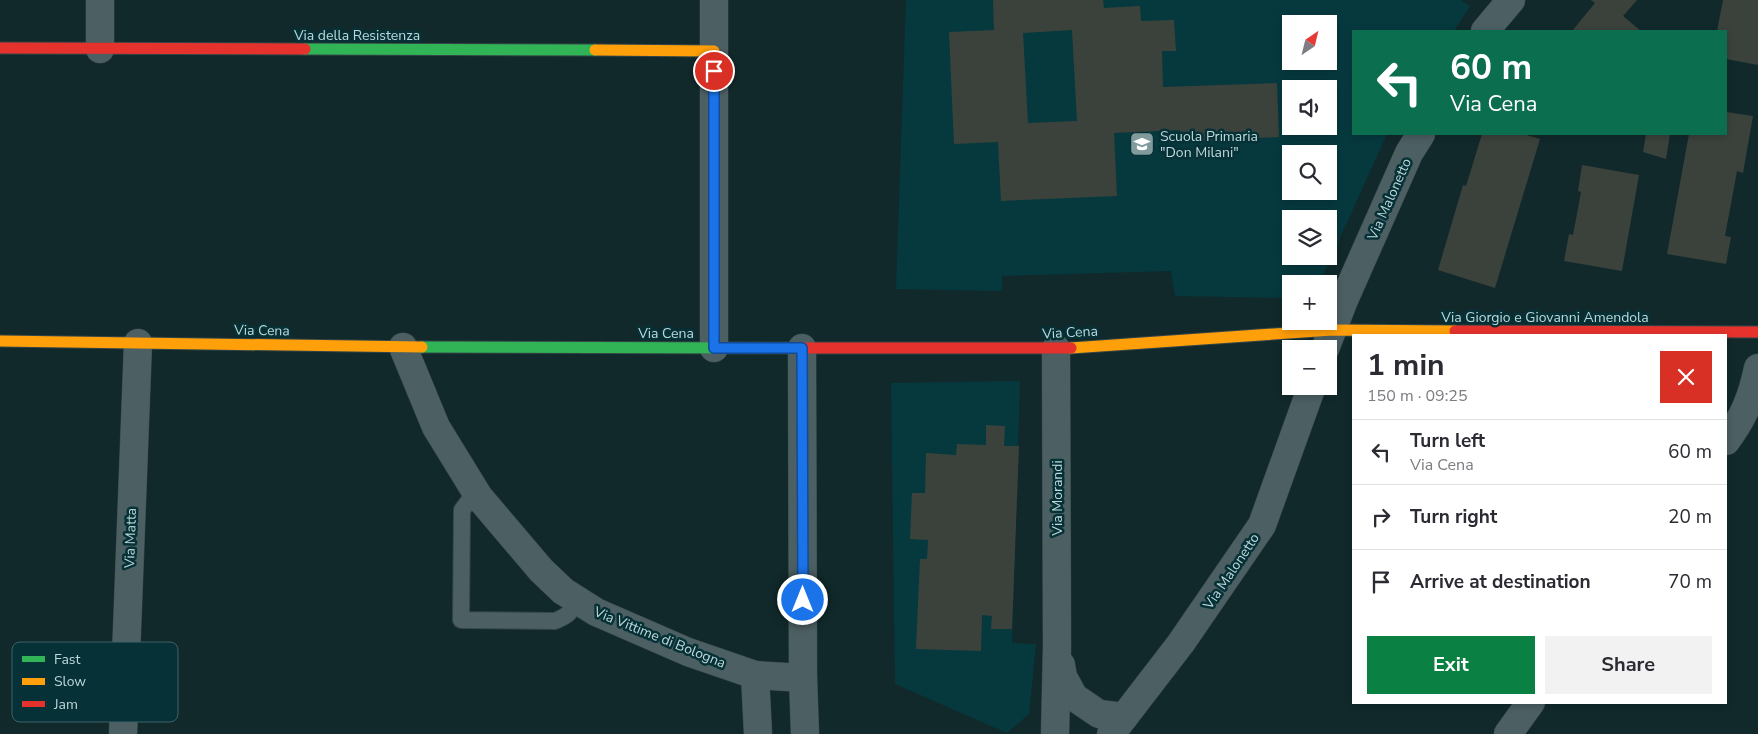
<!DOCTYPE html>
<meta charset="utf-8">
<style>
:root{--surface:#fff;--page:#f2f2f3;--text:#2b2b33;--muted:#7c7c81;--line:#e1e1e2;--accent:#0b8043}
body{margin:0;font-family:"Nunito Sans",sans-serif;background:var(--page);color:var(--text);height:100vh;display:flex;flex-direction:column;font-size:19px;white-space:nowrap}
*{box-sizing:border-box;margin:0}
p{font-size:16px;color:var(--muted)}
.icon{flex:none;width:28px;height:28px;fill:none;stroke:currentColor;stroke-width:2;stroke-linecap:round;stroke-linejoin:round}
.map{position:relative;flex:1;overflow:hidden}
.sheet{position:absolute;left:1352px;top:334px;width:375px;height:370px;display:flex;flex-direction:column;background:var(--surface);border-radius:0px;box-shadow:0 2px 8px #0003}
.sheet>*{flex:none}
.banner{position:absolute;left:1352px;top:30px;width:375px;height:105px;border-radius:0px;box-shadow:0 2px 8px #0003;background:#0b6e4f;color:#fff;overflow:hidden}
.needle{width:32px;rotate:35deg}
.buttons{position:absolute;left:1282px;top:15px;display:grid;gap:10px}
.buttons a{display:grid;place-items:center;width:55px;height:55px;border-radius:0px;background:var(--surface);box-shadow:0 2px 8px #0003;font-size:25px}
.pin{position:absolute;display:grid;place-items:center;width:42px;height:42px;color:#fff;margin:-21px;border:2px solid #fff;border-radius:50%;box-shadow:0 1px 5px #0007}
.me{position:absolute;width:55px;margin:-28px;rotate:0deg;stroke-linejoin:round;filter:drop-shadow(0 0 4px #0008)}
.turn{display:flex;align-items:center;gap:18px;height:105px;padding:0 15px;font-size:22px}
.turn .icon{width:65px;height:65px;stroke-width:2.5}
.turn b{display:block;font-size:35px;line-height:42px}
.round{display:grid;place-items:center;flex:none;width:52px;height:52px;border-radius:0px;background:var(--page)}
.overview{display:flex;align-items:center;justify-content:space-between;height:85px;padding:0 15px}
h1{font-size:30px;font-weight:700;line-height:38px}
.button{display:flex;gap:10px;margin-top:auto;padding:10px 15px}
.button a{flex:1;height:58px;border-radius:0px;background:var(--accent);color:#fff;font-size:20px;font-weight:700;line-height:58px;text-align:center}
.button a+a{background:var(--page);color:var(--text)}
ul{padding:0;list-style:none}
li{display:flex;align-items:center;gap:15px;height:65px;padding:0 15px;border-top:1px solid var(--line)}
li div{flex:1}
li b{display:block;font-size:19px}
li em{font-style:normal}
.map>svg:first-child{display:block}
.built{fill:#06393e;fill-rule:evenodd}
.building{fill:#3b423c;fill-rule:evenodd}
.lines{fill:none;stroke-linecap:round;stroke-linejoin:round}
.lane-casing{stroke:#344547;stroke-width:18}
.street-casing{stroke:#344547;stroke-width:29}
.fast-casing{stroke:#344547;stroke-width:13}
.slow-casing{stroke:#344547;stroke-width:13}
.jam-casing{stroke:#344547;stroke-width:13}
.lane{stroke:#4c5f62;stroke-width:16}
.street{stroke:#4c5f62;stroke-width:28}
.fast{stroke:#30b455;stroke-width:11}
.slow{stroke:#ff9f0a;stroke-width:11}
.jam{stroke:#e5322d;stroke-width:11}
.route-casing{stroke:#114b97;stroke-width:12}
.route{stroke:#1a73e8;stroke-width:9}
.labels{text-anchor:middle;stroke-width:5;stroke-linejoin:round;paint-order:stroke}
.street-label{font-size:14px;fill:#bed8db;stroke:#063136}
.poi-label{font-size:14px;fill:#bed8db;stroke:#063136;text-anchor:start}
.key{fill:#063136;stroke:#3d6368;stroke-width:1}
.key-label{font-size:14px;fill:#bed8db}
</style>
<div class="map">
<svg width="1758" height="734" viewBox="0 0 1758 734">
<rect width="100%" height="100%" fill="#11292b"/>
<g class="built">
<path d="M906 0H1461L1470 6 1454 31H1354V134H1387L1319 284H1291V298L1175 296 1171 271 1002 276V291L896 289ZM1291 24H1329V61H1291ZM1291 89H1329V126H1291ZM1291 154H1329V191H1291ZM1291 219H1329V256H1291Z"/>
<polygon points="1020,381 1012,643 1036,644 1029,714 1007,733 895,684 891,383"/>
</g>
<g class="building">
<path d="M993 0H1103L1104 8 1140 6 1141 21 1174 20 1176 51H1162L1163 87 1277 83 1279 137 1181 142 1180 130 1114 133 1117 196 1001 201 998 142 954 144 949 32 994 30ZM1072 30 1077 121 1028 123 1023 33Z"/>
<polygon points="1591,0 1637,0 1623,16 1641,31 1572,31 1595,3"/>
<polygon points="1723,0 1758,0 1758,65 1726,59 1726,31 1717,31"/>
<polygon points="1726,112 1753,116 1743,173 1737,171 1725,236 1731,237 1726,264 1667,254 1689,134 1726,134"/>
<polygon points="1482,134 1523,134 1540,139 1495,288 1438,270 1463,185 1466,186"/>
<polygon points="1646,134 1670,134 1666,159 1643,152"/>
<polygon points="1582,165 1639,175 1622,271 1564,261 1569,234 1573,235 1581,192 1578,191"/>
<polygon points="986,425 1005,426 1004,446 1019,446 1012,629 991,629 992,616 982,615 981,651 916,649 920,559 927,559 928,540 910,539 912,493 925,493 926,453 956,455 957,444 986,445"/>
</g>
<g class="lines">
<defs>
<path id="lane" d="M479 497 468 502 462 510 461 620 555 621C569 615 572 613 574 598"/>
<g id="street">
<polyline points="714,0 714,348"/>
<polyline points="1485,31 1511,0"/>
<polyline points="100,49 100,0"/>
<polyline points="403,347 436,427 479,497 541,570 563,591 596,612 688,652 755,675 803,678 805,734"/>
<polyline points="802,348 803,678"/>
<polyline points="1325,349 1344,300 1409,153 1421,134"/>
<path d="M1726 441C1744 417 1752 397 1758 368"/>
<polyline points="1061,665 1063,677 1074,697 1099,714 1124,717"/>
<polyline points="755,675 758,734"/>
<polyline points="123,734 138,343"/>
<polyline points="1055,734 1057,647 1056,349"/>
<polyline points="1111,734 1181,643 1262,525 1312,386"/>
<polyline points="1508,734 1531,702"/>
</g>
<g id="fast">
<polyline points="305,49 595,50"/>
<polyline points="422,347 760,348"/>
</g>
<g id="slow">
<polyline points="595,50 714,51"/>
<polyline points="0,341 422,347"/>
<polyline points="1071,348 1332,330 1455,331"/>
</g>
<g id="jam">
<polyline points="0,48 305,49"/>
<polyline points="1455,331 1758,332"/>
<polyline points="760,348 1071,348"/>
</g>
</defs>
<use href="#lane" class="lane-casing"/>
<use href="#street" class="street-casing"/>
<use href="#fast" class="fast-casing"/>
<use href="#slow" class="slow-casing"/>
<use href="#jam" class="jam-casing"/>
<use href="#lane" class="lane"/>
<use href="#street" class="street"/>
<use href="#fast" class="fast"/>
<use href="#slow" class="slow"/>
<use href="#jam" class="jam"/>
</g>
<g class="lines">
<defs>
<polyline id="route" points="714,71 714,348 802,348 803,600"/>
</defs>
<use href="#route" class="route-casing"/>
<use href="#route" class="route"/>
</g>
<defs>
<symbol id="school-square" viewBox="-11 -11 22 22"><rect x="-9" y="-9" width="18" height="18" rx="4" fill="#819b9d" stroke="#063136"/><path d="M0-5L7-2L0 1L-7-2ZM-4 1L0 2.5L4 1V4Q0 6-4 4Z" fill="#fff"/></symbol>
</defs>
<g fill-rule="evenodd">
<use href="#school-square" x="1128" y="130" width="28" height="28"/>
</g>
<g class="labels">
<g class="street-label">
<text x="357" y="40">Via della Resistenza</text>
<text transform="translate(1389 199) rotate(-66)" y="5">Via Malonetto</text>
<text x="1545" y="322">Via Giorgio e Giovanni Amendola</text>
<text transform="translate(262 330) rotate(1)" y="5">Via Cena</text>
<text transform="translate(1070 332) rotate(-3)" y="5">Via Cena</text>
<text x="666" y="338">Via Cena</text>
<text transform="translate(1057 498) rotate(-90)" y="5">Via Morandi</text>
<text transform="translate(130 538) rotate(-88)" y="5">Via Matta</text>
<text transform="translate(1231 571) rotate(-56)" y="5">Via Malonetto</text>
<text transform="translate(660 637) rotate(22)" y="5">Via Vittime di Bologna</text>
</g>
<g class="poi-label">
<text x="1160" y="141">Scuola Primaria<tspan x="1160" dy="16">"Don Milani"</tspan></text>
</g>
</g>
<rect x="12" y="642" width="166" height="80" rx="8" class="key"/>
<rect x="22" y="656" width="23" height="6" fill="#30b455"/>
<rect x="22" y="678" width="23" height="7" fill="#ff9f0a"/>
<rect x="22" y="701" width="23" height="6" fill="#e5322d"/>
<g class="key-label">
<text x="54" y="664">Fast</text>
<text x="54" y="686">Slow</text>
<text x="54" y="709">Jam</text>
</g>
</svg>
<div class="buttons">
<a><svg class="needle" viewBox="-14 -14 28 28"><path d="M0-13l5 13h-10z" fill="#e53935"/><path d="M0 13l5-13h-10z" fill="#7c7c81"/></svg></a>
<a><svg class="icon" aria-label="sound" viewBox="0 0 24 24"><path d="M4 9h4l5-4v14l-5-4H4zM17 9q2 3 0 6"/></svg></a>
<a><svg class="icon" aria-label="search" viewBox="0 0 24 24"><circle cx="10" cy="10" r="6"/><path d="M15 15l6 6"/></svg></a>
<a><svg class="icon" aria-label="layers" viewBox="0 0 24 24"><path d="M12 4l9 5-9 5-9-5zM3 14l9 5 9-5"/></svg></a>
<a>+</a>
<a>−</a>
</div>
<div class="pin" style="left:714px;top:71px;background:#d93025"><svg class="icon" aria-label="arrive" viewBox="0 0 24 24"><path d="M6 21V4h12l-3 4 3 4H6"/></svg></div>
<svg class="me" style="left:803px;top:600px" viewBox="-20 -20 40 40"><circle r="17" fill="#1a73e8" stroke="#fff" stroke-width="3"/><path d="M0-11L8 9 0 5-8 9z" fill="#fff"/></svg>
<div class="banner">
<div class="turn"><svg class="icon" aria-label="left" viewBox="0 0 24 24"><path d="M17 20v-9H6M10 6l-5 5 5 5"/></svg><div><b>60 m</b>Via Cena</div></div>
</div>
<section class="sheet">
<div class="overview"><div><h1>1 min</h1><p>150 m · 09:25</p></div><a class="round" style="background:#d93025;color:#fff"><svg class="icon" aria-label="close" viewBox="0 0 24 24"><path d="M6 6l12 12M18 6L6 18"/></svg></a></div>
<ul>
<li><svg class="icon" aria-label="left" viewBox="0 0 24 24"><path d="M17 20v-9H6M10 6l-5 5 5 5"/></svg><div><b>Turn left</b><p>Via Cena</p></div><em>60 m</em></li>
<li><svg class="icon" aria-label="right" viewBox="0 0 24 24"><path d="M7 20v-9h11M14 6l5 5-5 5"/></svg><div><b>Turn right</b></div><em>20 m</em></li>
<li><svg class="icon" aria-label="arrive" viewBox="0 0 24 24"><path d="M6 21V4h12l-3 4 3 4H6"/></svg><div><b>Arrive at destination</b></div><em>70 m</em></li>
</ul>
<div class="button"><a>Exit</a><a>Share</a></div>
</section>
</div>
